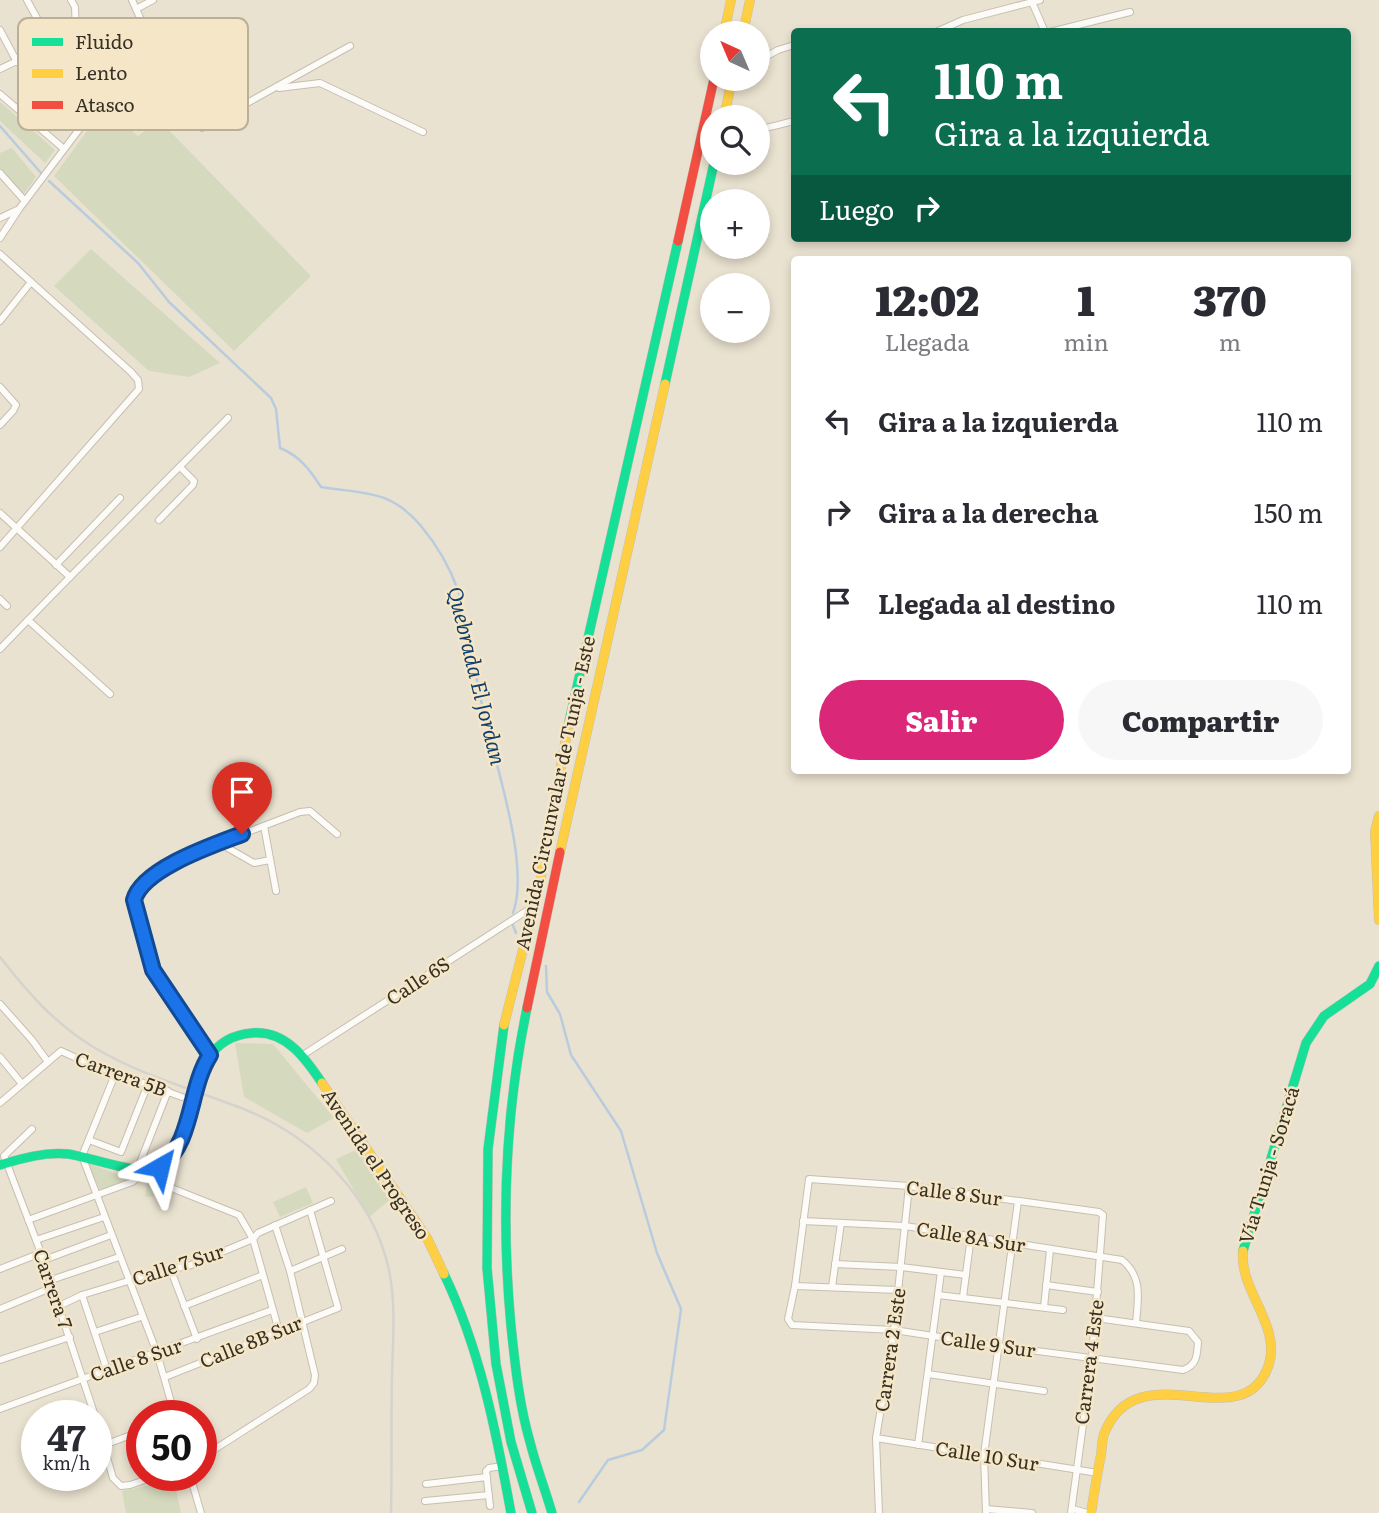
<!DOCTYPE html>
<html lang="es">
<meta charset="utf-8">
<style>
:root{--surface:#fff;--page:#f7f7f7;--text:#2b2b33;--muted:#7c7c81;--accent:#db2777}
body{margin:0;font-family:Literata,serif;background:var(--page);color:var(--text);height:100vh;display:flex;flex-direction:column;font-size:26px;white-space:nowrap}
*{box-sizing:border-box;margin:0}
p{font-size:23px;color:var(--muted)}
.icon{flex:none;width:38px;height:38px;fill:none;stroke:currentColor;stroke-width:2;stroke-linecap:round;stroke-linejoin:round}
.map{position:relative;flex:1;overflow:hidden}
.sheet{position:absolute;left:791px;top:256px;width:560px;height:518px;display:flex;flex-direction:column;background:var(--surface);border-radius:7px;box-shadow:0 4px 10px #0003}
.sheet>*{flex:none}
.top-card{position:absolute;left:791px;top:28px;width:560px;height:214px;border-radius:7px;box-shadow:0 4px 10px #0003;background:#0b6e4f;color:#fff;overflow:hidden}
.needle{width:46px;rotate:316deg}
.fabs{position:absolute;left:700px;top:21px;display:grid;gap:14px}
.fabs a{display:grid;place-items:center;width:70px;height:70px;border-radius:50%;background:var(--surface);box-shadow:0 4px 10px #0003;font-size:35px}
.speed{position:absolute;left:21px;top:1400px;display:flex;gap:14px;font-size:35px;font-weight:700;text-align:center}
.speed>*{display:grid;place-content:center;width:91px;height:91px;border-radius:50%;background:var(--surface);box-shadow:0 4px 10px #0003;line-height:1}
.speed small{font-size:18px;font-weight:400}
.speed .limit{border:10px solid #d22;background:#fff;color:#111}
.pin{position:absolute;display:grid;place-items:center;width:60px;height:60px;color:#fff;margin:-72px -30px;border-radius:50% 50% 50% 0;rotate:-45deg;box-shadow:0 0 7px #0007}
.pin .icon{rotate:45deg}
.me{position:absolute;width:77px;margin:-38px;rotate:37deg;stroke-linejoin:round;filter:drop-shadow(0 0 5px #0008)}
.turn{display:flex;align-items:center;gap:24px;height:147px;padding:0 28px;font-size:32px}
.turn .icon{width:91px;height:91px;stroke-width:2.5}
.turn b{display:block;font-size:49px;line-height:60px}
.then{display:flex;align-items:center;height:66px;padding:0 28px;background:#0003;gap:14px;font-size:26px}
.eta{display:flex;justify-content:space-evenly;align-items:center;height:119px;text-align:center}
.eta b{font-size:42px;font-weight:800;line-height:49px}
.button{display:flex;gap:14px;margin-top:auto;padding:14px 28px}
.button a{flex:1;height:80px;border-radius:42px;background:var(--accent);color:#fff;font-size:28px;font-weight:800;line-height:80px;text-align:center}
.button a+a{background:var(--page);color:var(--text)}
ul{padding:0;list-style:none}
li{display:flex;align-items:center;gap:21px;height:91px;padding:0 28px}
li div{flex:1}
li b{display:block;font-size:26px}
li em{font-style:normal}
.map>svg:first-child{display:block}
.green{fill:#d5dabe}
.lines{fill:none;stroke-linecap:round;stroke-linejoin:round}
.stream{stroke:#b8ccde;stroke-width:2.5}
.street-casing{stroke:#c6bfb1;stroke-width:8}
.fast-casing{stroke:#c6bfb1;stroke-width:10}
.slow-casing{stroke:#c6bfb1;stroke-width:10}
.jam-casing{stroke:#c6bfb1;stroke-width:10}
.street{stroke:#fcfbf8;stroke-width:6}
.fast{stroke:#16e098;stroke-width:9}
.slow{stroke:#ffcf43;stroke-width:9}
.jam{stroke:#f24e42;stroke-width:9}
.rail{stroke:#d5d3cd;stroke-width:2.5}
.route-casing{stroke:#114b97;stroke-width:18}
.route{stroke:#1a73e8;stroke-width:12}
.labels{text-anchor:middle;stroke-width:5;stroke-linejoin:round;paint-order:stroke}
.street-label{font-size:19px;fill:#373125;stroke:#f4e6c6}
.water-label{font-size:21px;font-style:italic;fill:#12406c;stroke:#f4e6c6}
.key{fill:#f4e6c6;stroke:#bbb096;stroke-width:2}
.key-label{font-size:19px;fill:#373125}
</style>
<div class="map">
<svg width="1379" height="1513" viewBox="0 0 1379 1513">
<rect width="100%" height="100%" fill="#eae2d0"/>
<g class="green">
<polygon points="0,102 55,150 45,163 0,121"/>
<polygon points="104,108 138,136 159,120 311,276 234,351 54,176"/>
<polygon points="12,148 36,177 24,194 0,169 0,153"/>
<polygon points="91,249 220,363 189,377 149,371 54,286"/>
<polygon points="235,1043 273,1044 334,1118 307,1133 244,1097"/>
<polygon points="358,1149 392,1198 369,1217 336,1159"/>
<polygon points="88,1163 130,1179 100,1190"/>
<polygon points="147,1182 174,1195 145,1197"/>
<polygon points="306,1187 313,1203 280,1217 273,1202"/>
<polygon points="174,1480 181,1513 126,1513 122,1491"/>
</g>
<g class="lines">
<g class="stream">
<polyline points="0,126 41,173"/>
<path d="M49 181 138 263 169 302 271 398 276 409 280 448C300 456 310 470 321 487 364 494 390 489 421 526 436 544 450 568 458 590 462 601 464 615 466 627 471 653 477 679 482 705 493 758 531 864 513 913"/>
<polyline points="512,923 516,933"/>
<polyline points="546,966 547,992 560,1014 571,1055 621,1131 657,1253 681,1309 664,1430 642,1450 608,1460 579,1502"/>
</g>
<defs>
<g id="street">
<polyline points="27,0 51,44"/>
<polyline points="132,0 150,40 196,123 202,128 350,46"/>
<polyline points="1032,2 1045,32"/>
<polyline points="136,9 153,0"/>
<polyline points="0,30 17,62"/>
<polyline points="840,32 844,32"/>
<polyline points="936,32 963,20 1040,0"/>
<polyline points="1050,32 1130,12"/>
<polyline points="758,61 778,50 794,45"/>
<polyline points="0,69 76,33"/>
<polyline points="279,88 320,83 423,132"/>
<polyline points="0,94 64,149"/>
<polyline points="758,130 794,121"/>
<polyline points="0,173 25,201"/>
<polyline points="0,218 17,210"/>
<polyline points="0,238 19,209 96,107 97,98 76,33 75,7 71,0"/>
<polyline points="0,254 131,372 138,380 139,389 0,547"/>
<polyline points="0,321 31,282"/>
<polyline points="0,387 16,405 13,411 0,425"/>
<polyline points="0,513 70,577 28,620 110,694"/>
<polyline points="159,520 193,485 194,481 180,467"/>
<polyline points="56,565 120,498"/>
<polyline points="70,577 228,418"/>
<polyline points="0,599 7,606"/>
<polyline points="0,649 28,620"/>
<polyline points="264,826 276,891"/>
<polyline points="219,843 300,812 310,811 337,834"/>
<polyline points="0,1004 32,1040 48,1062"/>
<path d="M210 1055 153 970 134 900C141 872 194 855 219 843L254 863 270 860"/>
<polyline points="303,1055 531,908"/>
<polyline points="0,1057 22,1084"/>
<polyline points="116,1072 82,1156 157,1353 175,1416"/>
<polyline points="0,1103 61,1051 83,1061 182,1097"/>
<polyline points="32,1129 4,1156 41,1253 95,1416"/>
<polyline points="89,1140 121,1152 148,1084"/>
<polyline points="141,1160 168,1091"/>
<polyline points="28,1220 132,1182 145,1172 174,1189 239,1215 253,1239 279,1331"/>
<path d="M803 1221 905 1226 1122 1260C1143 1277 1138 1299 1136 1323"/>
<polyline points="36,1240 104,1217"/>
<polyline points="44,1260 111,1235"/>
<polyline points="835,1264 901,1267 966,1275"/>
<polyline points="170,1268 197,1339"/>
<polyline points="0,1269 41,1253"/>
<polyline points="290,1271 342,1249"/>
<polyline points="51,1280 119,1257"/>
<polyline points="1046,1285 1098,1292"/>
<polyline points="795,1286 898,1290"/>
<polyline points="832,1287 841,1223"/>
<polyline points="82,1295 107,1370"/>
<polyline points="938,1295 1063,1310"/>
<polyline points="963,1297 971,1236"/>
<polyline points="59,1306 82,1295 128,1281 170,1268 186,1267 253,1239 258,1233 331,1201"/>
<polyline points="184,1306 263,1275"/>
<polyline points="1044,1307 1050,1250"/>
<polyline points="0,1309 53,1287"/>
<polyline points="95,1332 141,1317"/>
<polyline points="0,1360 70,1337"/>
<polyline points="928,1374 1044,1391"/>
<polyline points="165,1377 338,1308 310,1210"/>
<polyline points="0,1409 272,1310"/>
<polyline points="96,1420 113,1478 121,1486 130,1485 160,1475"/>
<polyline points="876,1438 1098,1473"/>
<polyline points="104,1445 142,1431"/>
<polyline points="918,1445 941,1272"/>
<polyline points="201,1458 309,1389 314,1383 315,1375 290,1271 275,1225"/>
<polyline points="190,1475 201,1513"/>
<polyline points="426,1484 487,1477"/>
<polyline points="425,1501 489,1495"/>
<polyline points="490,1506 486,1471 489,1468 503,1466"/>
<polyline points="986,1509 1032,1513"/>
<polyline points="1073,1509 1087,1513"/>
<polyline points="879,1513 876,1438 894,1330 909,1186"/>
<polyline points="986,1513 984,1455 1018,1201"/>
<path d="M1071 1513 1092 1358 1103 1215 1099 1212 909 1186 809 1179 795 1286 788 1319 792 1325 894 1330 999 1346 1183 1370C1197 1365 1197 1356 1198 1342L1189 1331 1096 1318"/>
</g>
<g id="fast">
<polyline points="665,384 714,163"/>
<polyline points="569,722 678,241"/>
<path d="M527 1008C505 1113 501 1219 511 1326 515 1364 519 1404 530 1442 536 1466 545 1489 552 1513"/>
<polyline points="504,1025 488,1149 487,1268 496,1364 511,1442 532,1513"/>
<path d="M0 1165C23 1158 44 1152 68 1154 90 1157 140 1176 157 1168 205 1145 176 1039 252 1033 286 1030 306 1059 322 1083"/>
<polyline points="1243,1251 1306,1043 1324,1016 1370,984 1379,966"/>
<path d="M444 1274C480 1349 496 1431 511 1513"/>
</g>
<g id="slow">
<polyline points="724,33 731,0"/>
<polyline points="743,33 750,0"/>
<polyline points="724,117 732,79"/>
<polyline points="1379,816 1375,832 1379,920"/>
<polyline points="560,852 665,384"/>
<polyline points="504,1025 540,882 569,722"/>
<polyline points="322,1083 427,1238 444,1274"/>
<path d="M1091 1513C1094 1494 1097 1474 1101 1455 1102 1448 1102 1440 1104 1434 1138 1348 1244 1442 1269 1364 1281 1325 1239 1290 1243 1251"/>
</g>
<g id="jam">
<polyline points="678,241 714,79"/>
<polyline points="527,1008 560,852"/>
</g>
</defs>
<use href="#street" class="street-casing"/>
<use href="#fast" class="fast-casing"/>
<use href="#slow" class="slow-casing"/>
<use href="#jam" class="jam-casing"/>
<use href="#street" class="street"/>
<use href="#fast" class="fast"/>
<use href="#slow" class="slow"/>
<use href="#jam" class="jam"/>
<path class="rail" d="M0 957C28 993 55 1024 95 1048 142 1076 196 1090 246 1110 315 1138 373 1197 389 1270 396 1305 393 1340 392 1375 391 1421 392 1467 391 1513"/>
</g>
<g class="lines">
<defs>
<path id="route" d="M160 1167C194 1142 188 1089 210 1055L153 970 134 900C142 869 213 845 242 834"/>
</defs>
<use href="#route" class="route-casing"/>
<use href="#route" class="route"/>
</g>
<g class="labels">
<g class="street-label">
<text transform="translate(555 793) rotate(-78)" y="7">Avenida Circunvalar de Tunja - Este</text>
<text transform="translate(418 981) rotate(-33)" y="7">Calle 6S</text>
<text transform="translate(121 1074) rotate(20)" y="7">Carrera 5B</text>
<text transform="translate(376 1164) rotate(56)" y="7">Avenida el Progreso</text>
<text transform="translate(1269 1165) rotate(-73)" y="7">Vía Tunja - Soracá</text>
<text transform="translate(954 1193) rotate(7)" y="7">Calle 8 Sur</text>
<text transform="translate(971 1237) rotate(9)" y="7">Calle 8A Sur</text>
<text transform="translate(178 1265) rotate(-18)" y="7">Calle 7 Sur</text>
<text transform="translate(53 1289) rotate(71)" y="7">Carrera 7</text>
<text transform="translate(251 1342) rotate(-22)" y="7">Calle 8B Sur</text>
<text transform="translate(988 1344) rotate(8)" y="7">Calle 9 Sur</text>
<text transform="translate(890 1350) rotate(-82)" y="7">Carrera 2 Este</text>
<text transform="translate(136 1360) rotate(-19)" y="7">Calle 8 Sur</text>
<text transform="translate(1089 1362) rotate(-83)" y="7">Carrera 4 Este</text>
<text transform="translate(987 1456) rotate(9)" y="7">Calle 10 Sur</text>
</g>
<g class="water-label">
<text transform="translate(476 676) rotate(76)" y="7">Quebrada El Jordan</text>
</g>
</g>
<rect x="18" y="18" width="230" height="112" rx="10" class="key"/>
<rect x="32" y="38" width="31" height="8" fill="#16e098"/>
<rect x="32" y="69" width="31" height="9" fill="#ffcf43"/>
<rect x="32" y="101" width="31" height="8" fill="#f24e42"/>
<g class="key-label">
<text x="75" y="49">Fluido</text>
<text x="75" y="80">Lento</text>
<text x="75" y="112">Atasco</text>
</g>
</svg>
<div class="fabs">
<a><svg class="needle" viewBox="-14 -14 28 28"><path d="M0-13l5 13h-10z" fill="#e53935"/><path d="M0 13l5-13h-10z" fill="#7c7c81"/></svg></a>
<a><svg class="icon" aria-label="search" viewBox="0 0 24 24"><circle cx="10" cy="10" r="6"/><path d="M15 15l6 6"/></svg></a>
<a>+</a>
<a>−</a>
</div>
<div class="speed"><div>47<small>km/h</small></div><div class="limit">50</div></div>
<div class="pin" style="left:242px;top:834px;background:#d93025"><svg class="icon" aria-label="arrive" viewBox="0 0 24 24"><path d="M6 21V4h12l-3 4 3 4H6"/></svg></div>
<svg class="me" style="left:160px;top:1167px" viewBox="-20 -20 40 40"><path d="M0-17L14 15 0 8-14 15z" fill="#1a73e8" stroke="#fff" stroke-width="4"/></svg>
<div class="top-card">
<div class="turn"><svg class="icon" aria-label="left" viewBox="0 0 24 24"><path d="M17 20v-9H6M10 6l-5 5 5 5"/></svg><div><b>110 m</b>Gira a la izquierda</div></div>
<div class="then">Luego<svg class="icon" aria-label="right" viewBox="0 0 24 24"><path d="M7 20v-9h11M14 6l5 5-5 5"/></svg></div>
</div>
<section class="sheet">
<div class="eta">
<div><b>12:02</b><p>Llegada</p></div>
<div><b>1</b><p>min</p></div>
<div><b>370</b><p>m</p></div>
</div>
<ul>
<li><svg class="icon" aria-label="left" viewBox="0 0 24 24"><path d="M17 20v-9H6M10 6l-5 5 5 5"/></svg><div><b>Gira a la izquierda</b></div><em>110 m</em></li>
<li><svg class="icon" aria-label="right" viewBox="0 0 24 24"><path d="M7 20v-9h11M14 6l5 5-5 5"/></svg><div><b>Gira a la derecha</b></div><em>150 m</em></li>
<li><svg class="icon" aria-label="arrive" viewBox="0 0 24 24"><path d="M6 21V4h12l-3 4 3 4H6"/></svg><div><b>Llegada al destino</b></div><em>110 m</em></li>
</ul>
<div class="button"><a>Salir</a><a>Compartir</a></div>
</section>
</div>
